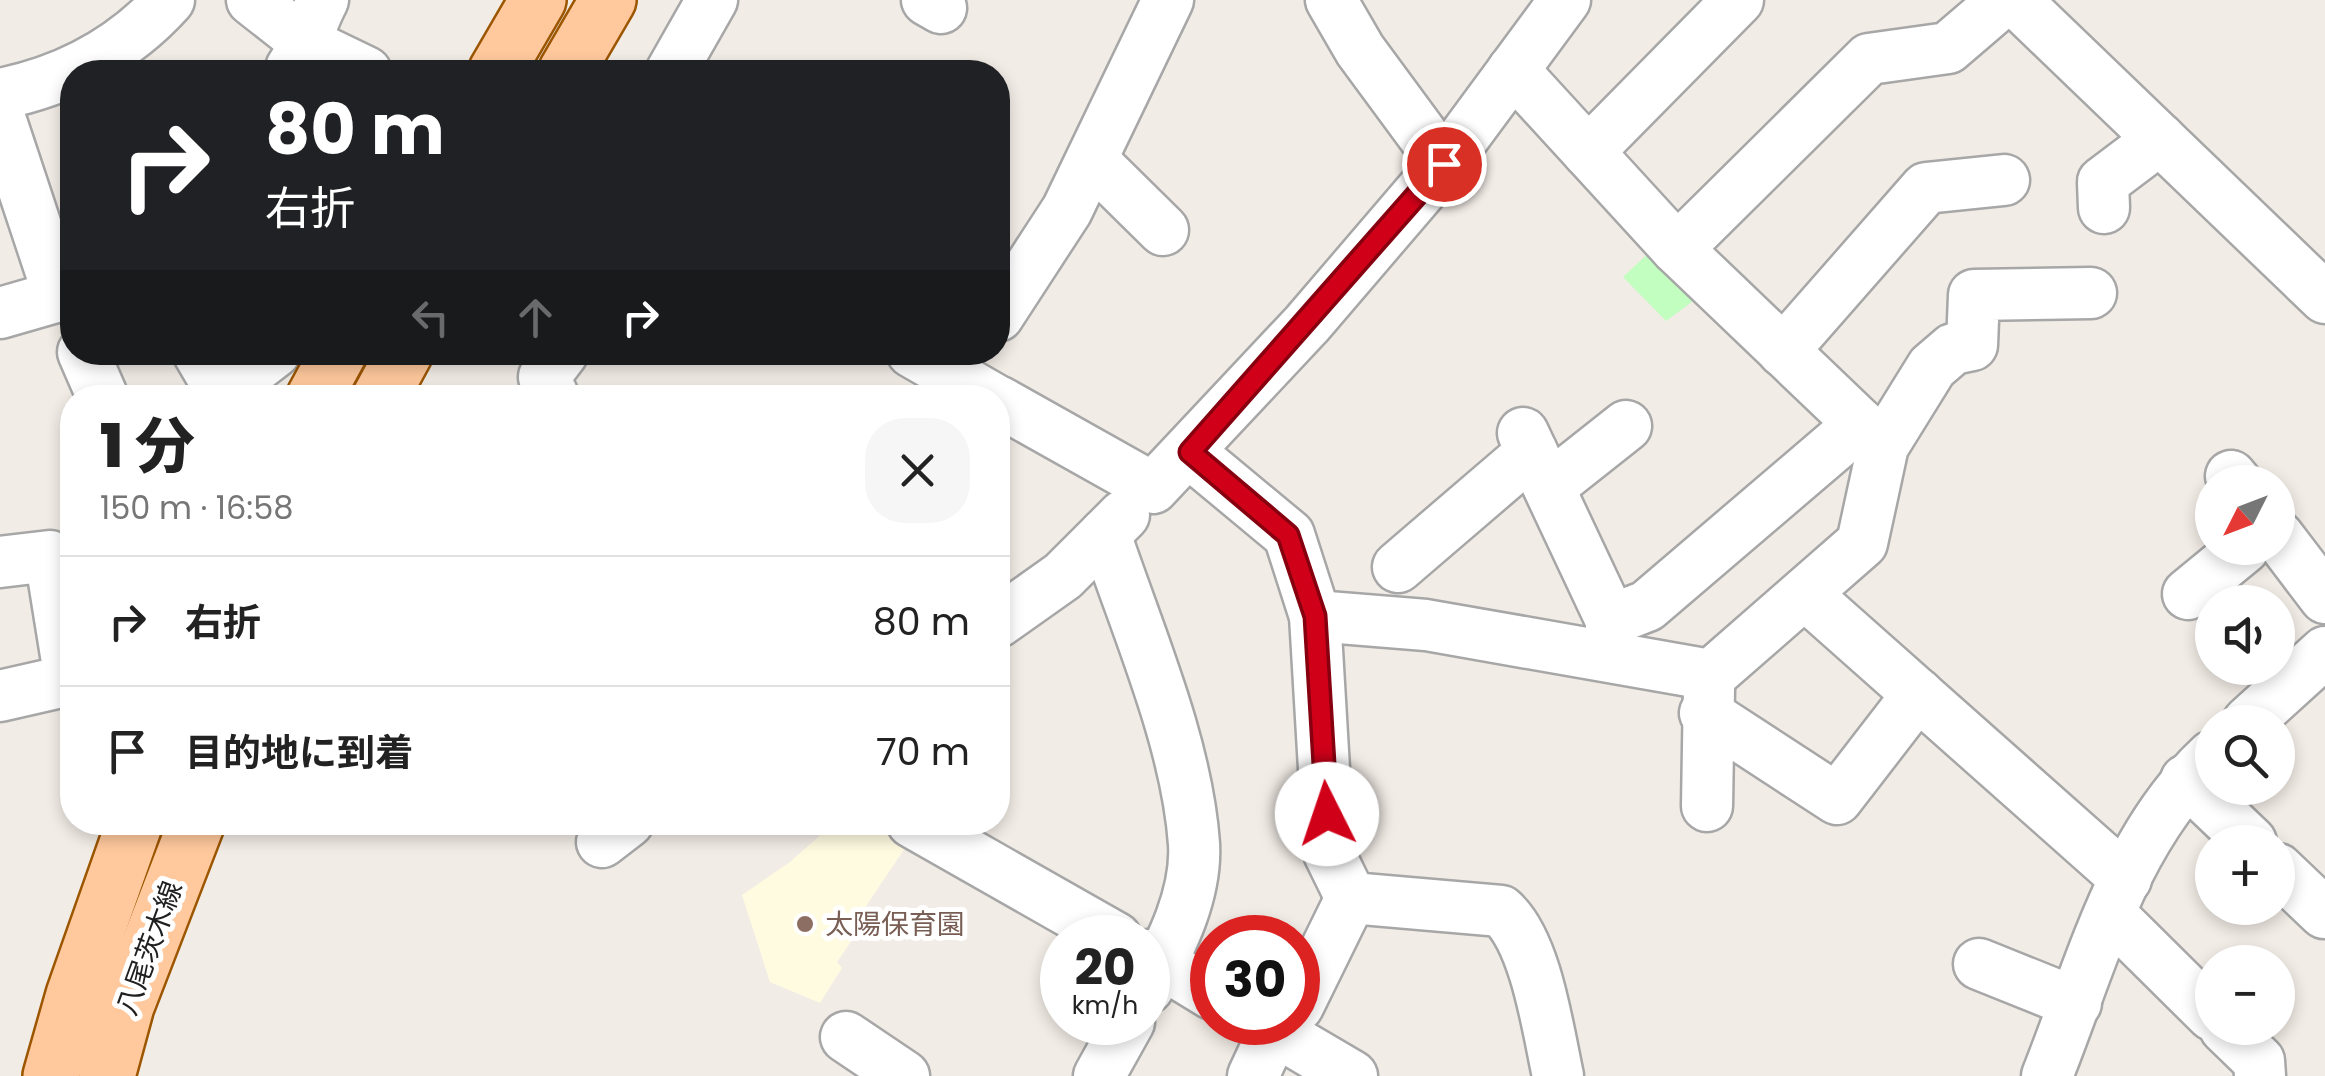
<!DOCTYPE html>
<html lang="ja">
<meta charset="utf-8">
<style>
:root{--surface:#fff;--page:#f6f6f6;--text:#222;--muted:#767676;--line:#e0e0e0}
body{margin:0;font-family:Poppins,"Noto Sans JP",sans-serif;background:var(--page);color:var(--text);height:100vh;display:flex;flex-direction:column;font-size:38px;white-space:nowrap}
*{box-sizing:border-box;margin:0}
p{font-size:32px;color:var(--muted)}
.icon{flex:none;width:55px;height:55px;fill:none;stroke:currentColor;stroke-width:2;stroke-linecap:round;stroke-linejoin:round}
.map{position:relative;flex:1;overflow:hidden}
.side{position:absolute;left:60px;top:385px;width:950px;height:450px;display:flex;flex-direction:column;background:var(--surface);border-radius:40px;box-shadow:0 5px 15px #0003}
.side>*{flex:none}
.hud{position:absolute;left:60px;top:60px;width:950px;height:305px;border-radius:40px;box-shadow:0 5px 15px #0003;background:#202124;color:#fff;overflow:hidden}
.needle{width:65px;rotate:228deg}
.fabs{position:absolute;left:2195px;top:465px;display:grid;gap:20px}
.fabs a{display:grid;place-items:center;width:100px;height:100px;border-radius:50%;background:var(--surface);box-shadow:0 5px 15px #0003;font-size:50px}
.speed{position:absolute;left:1040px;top:915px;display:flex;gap:20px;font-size:50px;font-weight:700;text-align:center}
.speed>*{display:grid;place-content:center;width:130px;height:130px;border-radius:50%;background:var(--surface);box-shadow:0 5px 15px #0003;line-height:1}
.speed small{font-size:25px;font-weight:400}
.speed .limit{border:15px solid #d22;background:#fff;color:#111}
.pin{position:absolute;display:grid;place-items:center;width:85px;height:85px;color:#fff;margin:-42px;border:5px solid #fff;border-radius:50%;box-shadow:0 2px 10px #0007}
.me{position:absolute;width:110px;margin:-55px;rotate:356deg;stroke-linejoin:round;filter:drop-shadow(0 0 8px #0008)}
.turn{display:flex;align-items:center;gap:35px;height:210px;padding:0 40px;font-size:45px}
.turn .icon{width:130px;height:130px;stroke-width:2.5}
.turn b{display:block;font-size:70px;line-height:85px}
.lanes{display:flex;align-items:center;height:95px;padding:0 40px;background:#0003;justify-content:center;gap:50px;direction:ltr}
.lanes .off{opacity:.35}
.round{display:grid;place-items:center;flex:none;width:105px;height:105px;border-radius:40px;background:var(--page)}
.summary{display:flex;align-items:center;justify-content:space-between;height:170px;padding:0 40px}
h1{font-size:60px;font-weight:800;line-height:75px}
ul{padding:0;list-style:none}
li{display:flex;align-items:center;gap:30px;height:130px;padding:0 40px;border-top:2px solid var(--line)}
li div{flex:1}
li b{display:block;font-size:38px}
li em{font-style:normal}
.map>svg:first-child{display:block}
.education{fill:#fffbe1}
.park{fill:#c2fec0}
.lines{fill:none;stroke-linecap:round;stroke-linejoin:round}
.minor-casing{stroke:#a7a7a7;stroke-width:55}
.major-casing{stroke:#9c5600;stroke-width:60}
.minor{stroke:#fff;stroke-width:50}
.major{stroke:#ffc99d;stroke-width:55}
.route-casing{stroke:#870010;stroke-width:25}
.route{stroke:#d00019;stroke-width:18}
.education-dot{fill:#8d6e63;stroke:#fff;stroke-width:4}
.labels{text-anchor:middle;stroke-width:10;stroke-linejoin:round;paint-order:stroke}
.education-label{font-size:28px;fill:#785e54;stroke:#fff;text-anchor:start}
.street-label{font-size:28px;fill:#202020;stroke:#fff}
</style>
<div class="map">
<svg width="2325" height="1076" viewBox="0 0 2325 1076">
<rect width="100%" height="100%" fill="#f2ece6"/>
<polygon class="education" points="834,823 881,823 902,834 907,845 850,930 856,934 837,962 842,968 820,1003 770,982 742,895 790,862"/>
<polygon class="park" points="1655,247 1704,293 1666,321 1623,277"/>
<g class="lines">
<defs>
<g id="minor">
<polyline points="252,0 308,44 366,72"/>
<polyline points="927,0 941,8"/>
<polyline points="1331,0 1360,50 1444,164"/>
<polyline points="2015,0 2325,298"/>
<path d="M291 68C307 46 310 24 323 0"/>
<polyline points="1513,70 1677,249 1883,446"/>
<polyline points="671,72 712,0"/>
<path d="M0 94C65 81 124 50 169 0"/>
<polyline points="0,118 59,296 0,313"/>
<polyline points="1588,152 1738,0"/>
<polyline points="1092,160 1163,230"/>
<polyline points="2104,208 2103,182 2160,139"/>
<polyline points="1677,249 1869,59 1948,48 2004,0"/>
<polyline points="998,316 1067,210 1168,0"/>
<polyline points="1783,351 1926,188 2004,180"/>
<polyline points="83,352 103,398"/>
<polyline points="198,352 222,393"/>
<polyline points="912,352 992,398"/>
<polyline points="215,398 275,352"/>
<polyline points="554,398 544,377 563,352"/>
<polyline points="998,401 1153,488 1307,324 1444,164 1565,0"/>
<polyline points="1523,433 1611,620 1611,652"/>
<path d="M1189 452 1289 535 1315 616 1329 853 1351 898 1501 911C1536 941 1548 1030 1558 1076"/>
<polyline points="2231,476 2236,482"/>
<polyline points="1549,487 1626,426"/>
<path d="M1105 534C1137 630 1187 742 1194 844 1197 894 1171 945 1148 988"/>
<polyline points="2278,536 2325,598"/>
<polyline points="0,562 50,556 70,680 0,696"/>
<polyline points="1398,567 1532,452"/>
<polyline points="2188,594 2244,548"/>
<polyline points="1806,595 2126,879"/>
<polyline points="1315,616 1426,625 1711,675 1862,543 1883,446 1932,367 1953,349 1972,345 1974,295 2091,293"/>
<polyline points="1611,620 1647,606 1860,424"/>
<polyline points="998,622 1063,576 1124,515"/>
<polyline points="1705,713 1837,799 1918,694"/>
<polyline points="2248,722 2325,652"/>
<polyline points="2186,780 2251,842"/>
<polyline points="1707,806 1709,689"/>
<polyline points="912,822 1116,938"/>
<polyline points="602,842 628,822"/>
<polyline points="2278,869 2324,913"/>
<polyline points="2112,916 2212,1015"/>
<polyline points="1148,955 1212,994"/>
<polyline points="1979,964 2076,1003"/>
<polyline points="1298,1006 1351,898"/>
<polyline points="1260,1022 1352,1076"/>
<polyline points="2225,1028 2259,1061 2260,1076"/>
<polyline points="846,1037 904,1076"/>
<polyline points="1099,1076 1129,1022"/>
<polyline points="1253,1076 1274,1031"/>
<path d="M2047 1076C2091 966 2123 838 2212 756"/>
</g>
<g id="major">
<polyline points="496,72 538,0"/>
<polyline points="566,72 608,0"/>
<polyline points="314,398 339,352"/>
<polyline points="380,398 405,352"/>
<polyline points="51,1076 74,995 135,822"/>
<polyline points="107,1076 126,1006 197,822"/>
</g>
</defs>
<use href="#minor" class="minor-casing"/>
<use href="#major" class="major-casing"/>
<use href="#minor" class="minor"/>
<use href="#major" class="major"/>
</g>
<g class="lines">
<defs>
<polyline id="route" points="1327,814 1315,616 1288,535 1190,452 1444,164"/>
</defs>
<use href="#route" class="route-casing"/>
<use href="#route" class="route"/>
</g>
<circle class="education-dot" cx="805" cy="924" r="10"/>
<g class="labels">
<g class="education-label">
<text x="825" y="934">太陽保育園</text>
</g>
<g class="street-label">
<text transform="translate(149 948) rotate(-70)" y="10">八尾茨木線</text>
</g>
</g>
</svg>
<div class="fabs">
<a><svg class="needle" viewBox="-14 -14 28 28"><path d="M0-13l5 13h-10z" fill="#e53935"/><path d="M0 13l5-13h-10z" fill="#767676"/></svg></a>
<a><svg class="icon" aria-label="sound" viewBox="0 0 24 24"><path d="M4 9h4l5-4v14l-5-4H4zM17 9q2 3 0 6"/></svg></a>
<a><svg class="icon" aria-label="search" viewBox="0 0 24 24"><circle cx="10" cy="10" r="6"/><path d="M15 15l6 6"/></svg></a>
<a>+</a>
<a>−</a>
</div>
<div class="speed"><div>20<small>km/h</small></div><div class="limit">30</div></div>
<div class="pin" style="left:1444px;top:164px;background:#d93025"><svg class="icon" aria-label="arrive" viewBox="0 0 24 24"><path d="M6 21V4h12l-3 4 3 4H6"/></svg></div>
<svg class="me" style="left:1327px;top:814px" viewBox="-20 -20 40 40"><circle r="19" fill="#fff"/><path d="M0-13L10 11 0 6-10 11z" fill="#d00019"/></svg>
<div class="hud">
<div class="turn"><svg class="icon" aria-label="right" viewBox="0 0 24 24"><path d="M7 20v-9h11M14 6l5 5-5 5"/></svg><div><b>80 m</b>右折</div></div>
<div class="lanes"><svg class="icon off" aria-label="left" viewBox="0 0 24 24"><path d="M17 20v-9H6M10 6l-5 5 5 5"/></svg><svg class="icon off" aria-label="ahead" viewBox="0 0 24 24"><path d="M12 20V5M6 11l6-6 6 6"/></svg><svg class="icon" aria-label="right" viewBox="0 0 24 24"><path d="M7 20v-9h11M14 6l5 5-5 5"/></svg></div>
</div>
<section class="side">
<div class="summary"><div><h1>1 分</h1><p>150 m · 16:58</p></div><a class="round"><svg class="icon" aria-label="close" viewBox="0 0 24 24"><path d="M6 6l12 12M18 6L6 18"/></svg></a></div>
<ul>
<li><svg class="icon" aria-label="right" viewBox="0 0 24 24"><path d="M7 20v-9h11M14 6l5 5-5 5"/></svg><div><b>右折</b></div><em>80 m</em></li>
<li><svg class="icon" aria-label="arrive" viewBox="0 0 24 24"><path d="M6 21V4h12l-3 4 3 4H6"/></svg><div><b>目的地に到着</b></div><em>70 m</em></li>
</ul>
</section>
</div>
